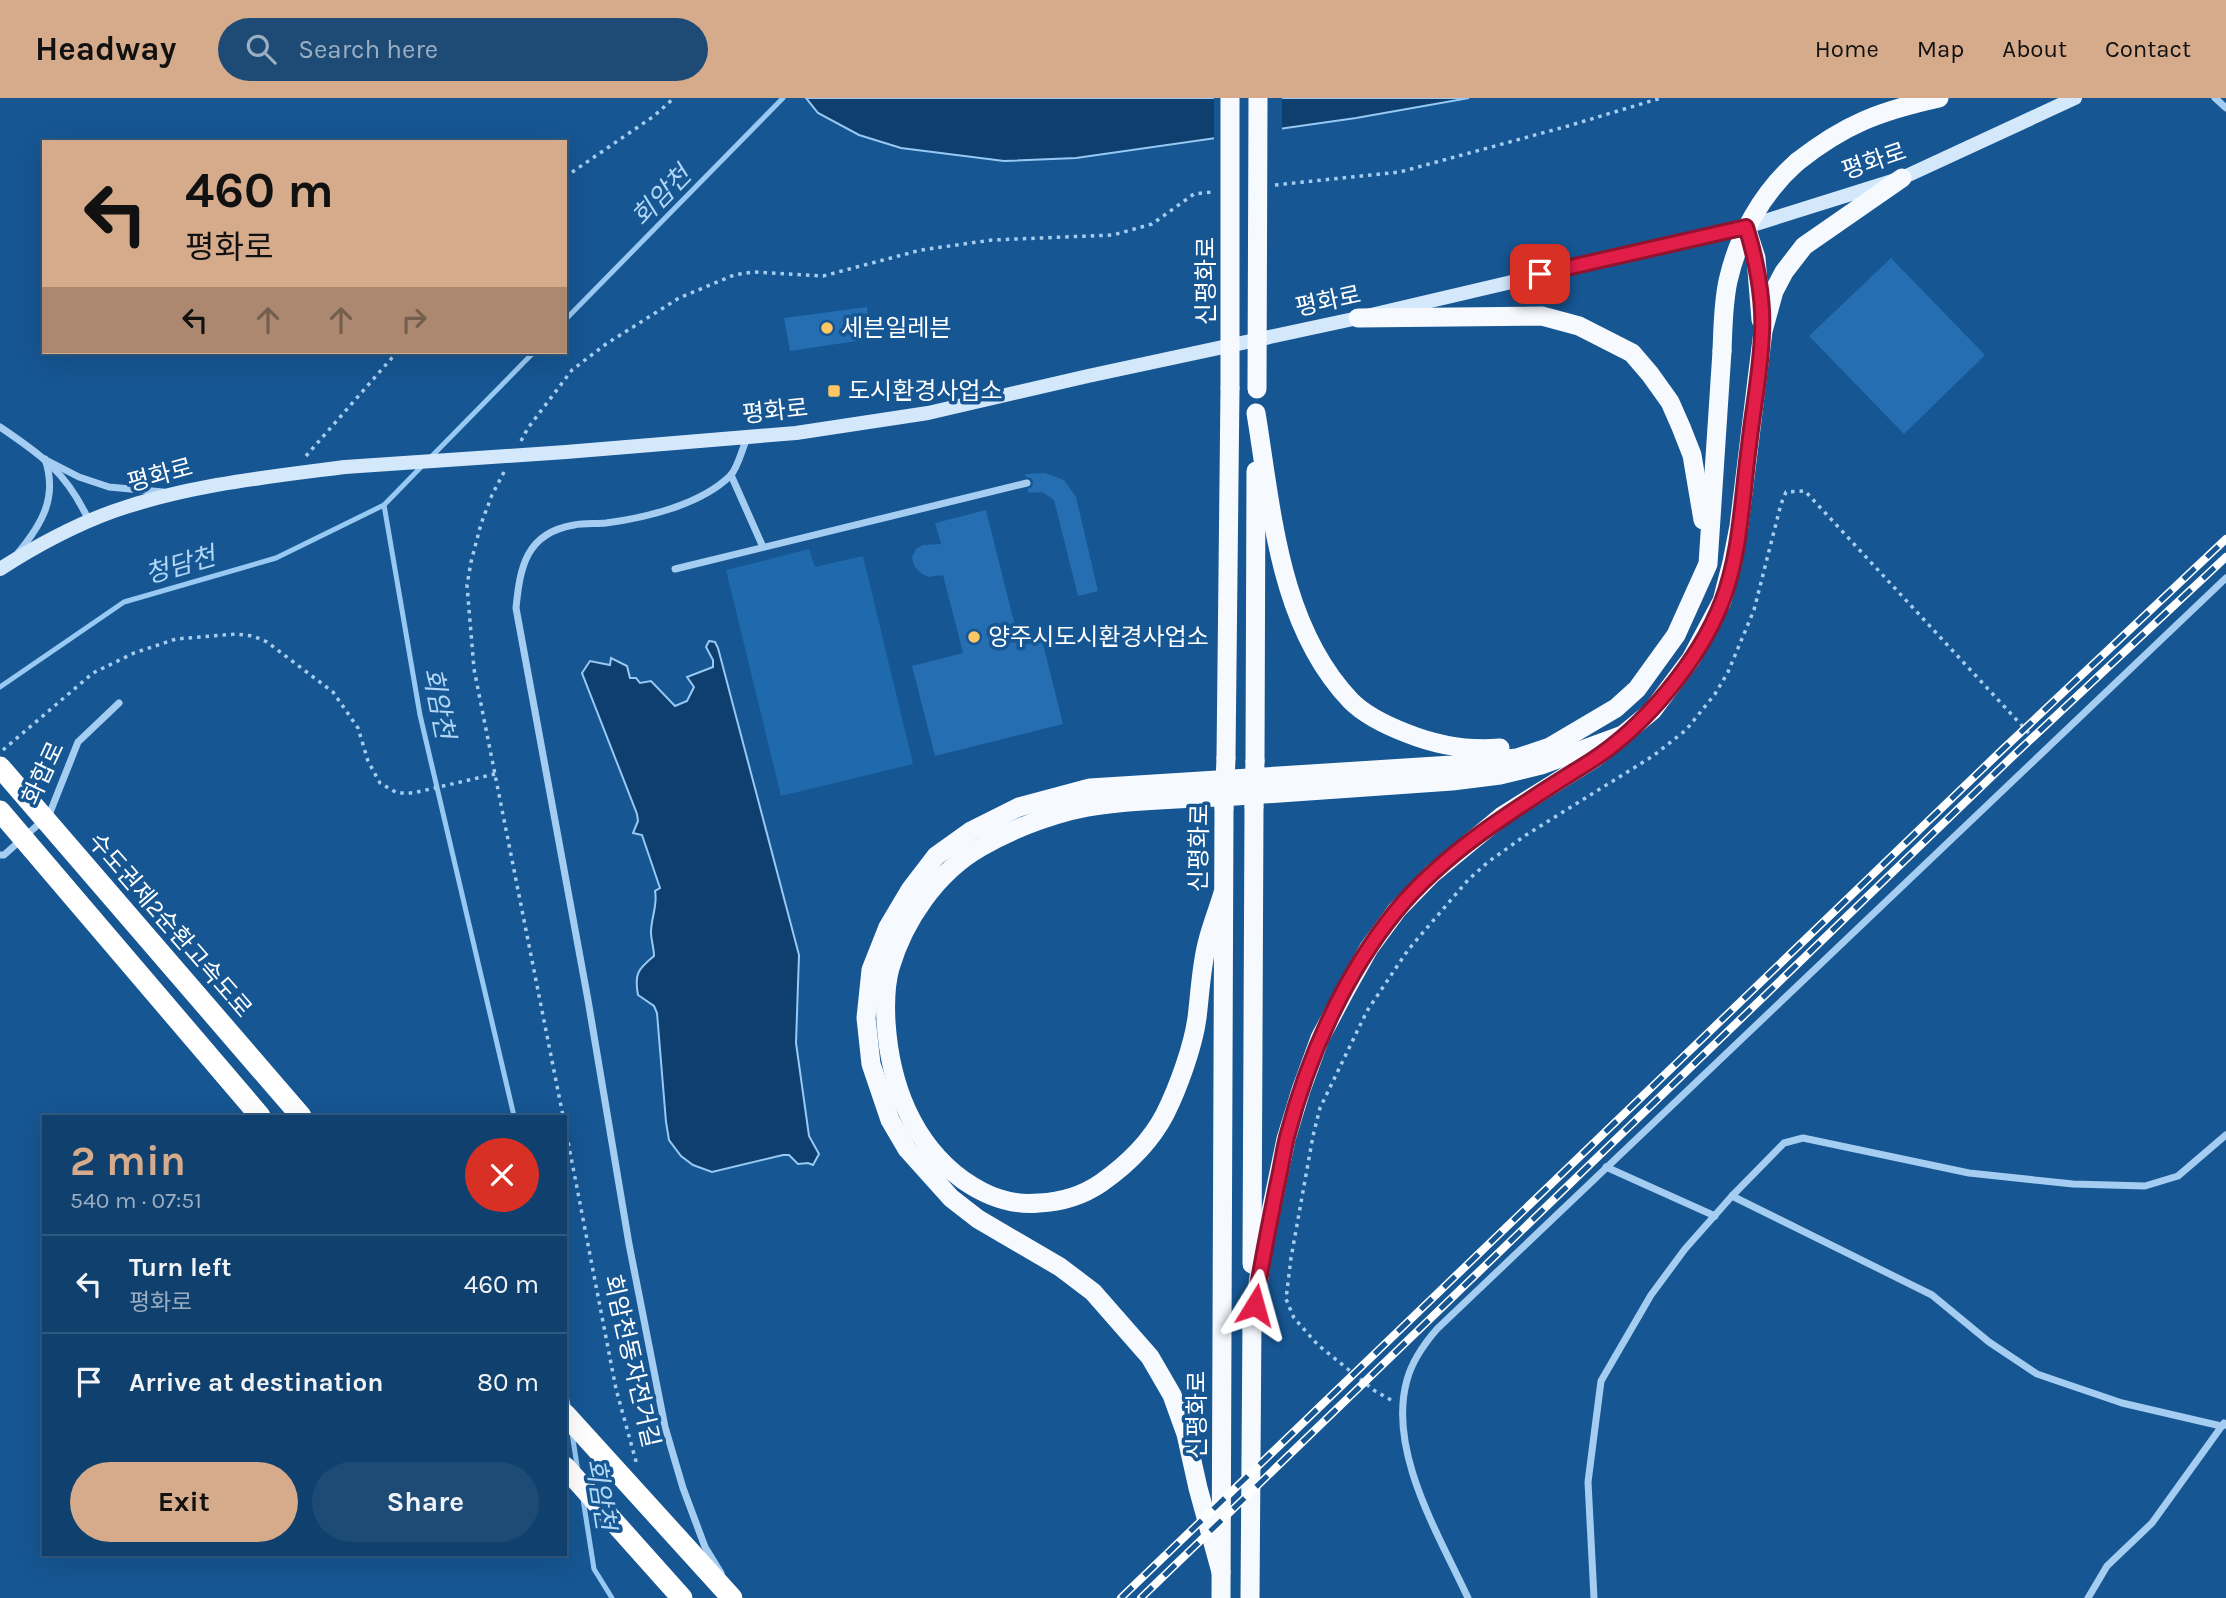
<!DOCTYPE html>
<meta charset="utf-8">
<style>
:root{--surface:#10406e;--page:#1e4b76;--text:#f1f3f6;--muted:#9cafc2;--line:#305981;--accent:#d6ab8b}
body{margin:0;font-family:Karla,"Noto Sans KR",sans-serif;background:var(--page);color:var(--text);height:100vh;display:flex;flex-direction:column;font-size:26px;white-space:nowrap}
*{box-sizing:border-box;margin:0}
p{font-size:23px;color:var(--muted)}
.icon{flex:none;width:38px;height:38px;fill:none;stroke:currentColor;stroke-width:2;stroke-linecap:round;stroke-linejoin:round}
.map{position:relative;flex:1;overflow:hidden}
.panel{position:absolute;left:42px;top:1017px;width:525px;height:441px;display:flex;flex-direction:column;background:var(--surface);border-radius:0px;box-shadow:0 7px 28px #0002,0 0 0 2px var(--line)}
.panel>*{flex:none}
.banner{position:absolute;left:42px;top:42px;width:525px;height:214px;border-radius:0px;box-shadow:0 7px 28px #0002,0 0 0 2px var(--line);background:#d6ab8b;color:#111;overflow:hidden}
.pin{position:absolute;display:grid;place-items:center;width:60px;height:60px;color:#fff;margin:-30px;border-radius:14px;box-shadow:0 4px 10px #0006}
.me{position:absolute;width:77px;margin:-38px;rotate:8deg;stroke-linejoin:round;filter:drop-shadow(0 0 5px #0008)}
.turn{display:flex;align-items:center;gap:24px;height:147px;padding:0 28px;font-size:32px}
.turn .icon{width:91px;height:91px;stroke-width:2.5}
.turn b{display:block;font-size:49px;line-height:60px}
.lanes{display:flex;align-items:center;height:66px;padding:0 28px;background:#0003;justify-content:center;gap:35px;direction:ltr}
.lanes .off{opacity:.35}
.round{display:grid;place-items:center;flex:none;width:74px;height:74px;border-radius:37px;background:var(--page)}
.overview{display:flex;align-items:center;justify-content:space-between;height:119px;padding:0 28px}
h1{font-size:42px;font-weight:700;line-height:52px;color:var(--accent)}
.button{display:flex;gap:14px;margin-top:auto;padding:14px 28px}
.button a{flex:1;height:80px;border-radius:42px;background:var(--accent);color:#111;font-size:28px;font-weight:700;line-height:80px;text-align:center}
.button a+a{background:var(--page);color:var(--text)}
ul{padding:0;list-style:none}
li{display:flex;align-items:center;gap:21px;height:98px;padding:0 28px;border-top:2px solid var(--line)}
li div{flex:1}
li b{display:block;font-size:26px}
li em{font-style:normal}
header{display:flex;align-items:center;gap:42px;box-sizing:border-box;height:98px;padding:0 35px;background:var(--accent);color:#111}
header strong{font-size:33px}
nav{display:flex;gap:38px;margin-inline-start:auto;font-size:24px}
.search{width:490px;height:63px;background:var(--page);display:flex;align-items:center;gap:18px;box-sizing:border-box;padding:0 24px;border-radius:38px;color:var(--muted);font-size:26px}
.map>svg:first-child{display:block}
.green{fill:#1e6aac}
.water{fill:#0e3f6f;stroke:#97c9f3;stroke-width:2}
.pier{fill:#165692}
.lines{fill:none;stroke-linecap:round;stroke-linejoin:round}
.stream{stroke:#97c9f3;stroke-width:5}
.building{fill:#246eb1}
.path{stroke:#a5cdf1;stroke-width:3.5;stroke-dasharray:3.5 5;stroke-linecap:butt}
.minor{stroke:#a5cdf1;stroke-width:7}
.secondary{stroke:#d3e8fb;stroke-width:14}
.trunk{stroke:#f6faff;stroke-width:19}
.motorway{stroke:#fff;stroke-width:21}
.rail-casing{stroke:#fff;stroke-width:8}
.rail{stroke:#165692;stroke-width:5;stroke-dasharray:16;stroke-linecap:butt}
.secondary-bridge{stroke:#d3e8fb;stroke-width:14}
.trunk-bridge{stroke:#f6faff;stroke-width:19}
.motorway-bridge{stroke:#fff;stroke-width:21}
.route-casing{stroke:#92132f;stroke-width:18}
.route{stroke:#e11d48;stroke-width:12}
.poi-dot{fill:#ffc664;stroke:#165692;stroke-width:2.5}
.labels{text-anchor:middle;stroke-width:7;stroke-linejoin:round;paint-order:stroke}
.street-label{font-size:24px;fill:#fff;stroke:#165692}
.poi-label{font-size:24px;fill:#fff;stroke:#165692;text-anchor:start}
.water-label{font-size:26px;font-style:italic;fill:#b1d7f7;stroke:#165692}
</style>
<header>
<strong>Headway</strong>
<div class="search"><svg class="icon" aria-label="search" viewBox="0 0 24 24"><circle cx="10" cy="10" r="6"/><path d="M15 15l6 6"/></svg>Search here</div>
<nav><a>Home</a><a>Map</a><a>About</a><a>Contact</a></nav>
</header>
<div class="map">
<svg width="2226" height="1500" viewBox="0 0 2226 1500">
<rect width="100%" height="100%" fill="#165692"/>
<polygon class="green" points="809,451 815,469 863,458 913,666 781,698 726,472"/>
<g class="water">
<polygon points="806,0 1469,0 1356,20 1076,60 1004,63 901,50 859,37 818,15"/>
<path d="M709 543 715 544 718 550 799 857 796 945 809 1038 819 1056 813 1067 808 1065 798 1066 789 1057H783L712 1074 693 1067 681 1058 669 1042 666 1024 657 915 654 908 638 897C634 876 638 871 654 858 654 850 651 842 651 834 651 820 658 807 655 793L660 790 642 737 633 735 638 723 637 716 582 575 590 563 610 567 611 560 627 568 630 580H636L640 585 651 583 675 608 687 603 694 589 687 579 713 569V562L706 549Z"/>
</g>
<polygon class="pier" points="1214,0 1282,0 1282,34 1214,44"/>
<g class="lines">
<g class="stream">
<polyline points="565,222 783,0"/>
<polyline points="431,359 534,254"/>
<polyline points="424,366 384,407 420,617 514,1018"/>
<polyline points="0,589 124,504 276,460 384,407"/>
<polyline points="565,1293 569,1312"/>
<polyline points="572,1335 578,1374"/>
<polyline points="583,1401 594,1471 612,1500"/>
</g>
</g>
<g class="building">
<polygon points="1891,160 1985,257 1904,336 1809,238"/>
<polygon points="867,209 870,241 790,253 784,220"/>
<polygon points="1045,375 1064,382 1076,399 1098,493 1078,498 1054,402 1042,394 1028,395 1028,391 1032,389 1033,384 1031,380 1026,379 1025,376"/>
<polygon points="986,412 1020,548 1042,542 1063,626 935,658 912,568 963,555 943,477 928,479 922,476 914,468 912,459 916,451 923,447 941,446 935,425"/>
</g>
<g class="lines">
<g class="path">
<polyline points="565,79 654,18 674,0"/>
<polyline points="1275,87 1400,74 1568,28 1661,0"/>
<polyline points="521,343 528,330 572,272 606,246 679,200 734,177 753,174 823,178 921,152 992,142 1113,137 1152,126 1194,96 1212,94"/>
<polyline points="306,358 397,254"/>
<polyline points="504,374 492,397 481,426 471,464 467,487 474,571 563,1018"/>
<polyline points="3,652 93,575 134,555 176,541 236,536 253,538 267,544 333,594 358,630 368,663 380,685 397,695 413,695 495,676"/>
<polyline points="565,1028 616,1291 637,1367"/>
<polyline points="1391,1302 1375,1293 1318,1247 1294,1220 1286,1201 1291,1160 1313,1038 1320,1010 1367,913 1408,852 1468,782 1488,764 1526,737 1653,658 1686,632 1715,596 1728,574 1754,512 1781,406 1786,394 1805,393 2038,645"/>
</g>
<g class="minor">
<polyline points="2215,0 2226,10"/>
<path d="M0 329C43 358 67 375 89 423"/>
<polyline points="44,361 79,379 109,389 163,394"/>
<polyline points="731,377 763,449"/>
<path d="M18 455C42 426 58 399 45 361"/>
<polyline points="675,471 1027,385"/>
<polyline points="0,757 4,757 49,717 78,644 119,605"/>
<polyline points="1606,1069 1715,1118"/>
<polyline points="1732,1098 1932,1197 1989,1244 2037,1276 2122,1305 2221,1328 2226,1327"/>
<path d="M721 1475 705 1449 683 1390 665 1329 629 1146 588 902 516 510C520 469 526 435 574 427 584 425 595 426 606 425 645 420 700 407 730 378 738 370 742 351 747 340"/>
<path d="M1468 1500C1439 1437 1387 1353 1407 1282 1412 1263 1424 1246 1437 1231L2226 480"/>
<polyline points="1594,1500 1588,1384 1601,1283 1651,1197 1685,1151 1732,1098 1784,1045 1803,1040 1969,1075 2073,1086 2145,1088 2178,1078 2226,1037"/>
<polyline points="2088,1500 2107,1468 2152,1425 2224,1325"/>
</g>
<g class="secondary">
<polyline points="566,354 796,335 928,315 1088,278 1358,220 1712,137 1746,129 1902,80 2075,0"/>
<path d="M0 471C36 448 75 427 114 413 189 387 267 379 345 369"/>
</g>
<g class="trunk">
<path d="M1797 64C1845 26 1880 13 1939 0"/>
<polyline points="1746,129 1756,160 1761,222"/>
<polyline points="1358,220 1542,218 1579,228 1632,255 1650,276 1670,304 1681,329 1692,357 1703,422"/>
<path d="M1256 315C1272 413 1279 528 1351 603 1366 618 1388 628 1406 635 1436 647 1467 653 1500 650"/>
<polyline points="1226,660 1230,290"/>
<polyline points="1255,663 1256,373"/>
<path d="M1223 795C1218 812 1211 829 1207 846 1201 870 1200 896 1197 920 1193 949 1178 990 1165 1016 1150 1045 1128 1066 1101 1085 1082 1098 1062 1104 1039 1105 1010 1108 986 1098 963 1082 912 1045 890 986 886 924 885 906 885 888 890 870 904 822 937 774 981 749 1013 730 1064 711 1101 707 1146 701 1191 701 1236 698 1308 693 1380 688 1452 683L1500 677 1541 667 1623 637"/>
<polyline points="1252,1166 1254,709"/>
<polyline points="1252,1232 1262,1156 1286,1041 1301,992 1320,940 1345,893 1369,850 1397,812 1432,776 1502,718 1595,660 1652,613 1691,561 1722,503 1732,464 1739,428 1763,233 1774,193 1784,174 1804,148 1902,80"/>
<polyline points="1221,1474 1198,1390 1186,1336 1172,1297 1150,1259 1093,1194 1060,1169 978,1121 951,1100 907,1051 890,1022 871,966 866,920 871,872 888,829 910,792 936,758 971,733 1019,709 1090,690 1452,667 1517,660 1550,649 1616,610 1637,591 1676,537 1708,466 1722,253"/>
<polyline points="1221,1500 1224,710"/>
<polyline points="1250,1500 1252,1221"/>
</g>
<polyline class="motorway" points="565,1369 682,1500"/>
<defs>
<g id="rail">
<polyline points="1121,1500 2001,653 2226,441"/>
<polyline points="1141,1500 2014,657 2226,459"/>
</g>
</defs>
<use href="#rail" class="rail-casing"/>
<use href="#rail" class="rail"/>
<polyline class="secondary-bridge" points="345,369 566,354"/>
<g class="trunk-bridge">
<path d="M1722 253C1723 230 1723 206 1728 183 1738 138 1762 95 1797 64"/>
<polyline points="1230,290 1230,0"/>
<polyline points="1257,291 1258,0"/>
<polyline points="1254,709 1255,663"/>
<polyline points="1224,710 1226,660"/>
</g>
<g class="motorway-bridge">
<polyline points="0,669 301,1018"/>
<polyline points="0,713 260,1018"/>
<polyline points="565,1316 732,1500"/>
</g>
</g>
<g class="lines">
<defs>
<path id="route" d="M1255 1207C1261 1167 1269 1128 1277 1088 1281 1072 1283 1055 1287 1039 1308 959 1344 877 1396 813 1448 750 1523 706 1591 663 1644 629 1699 563 1722 504 1741 455 1742 399 1749 348 1753 311 1761 272 1762 235 1764 202 1756 160 1746 129L1540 176"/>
</defs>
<use href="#route" class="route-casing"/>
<use href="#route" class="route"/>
</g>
<g class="poi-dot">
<circle cx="827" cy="230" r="7"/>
<rect x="827" y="286" width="14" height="14" rx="3.5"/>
<circle cx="974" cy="539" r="7"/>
</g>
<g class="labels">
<g class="street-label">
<text transform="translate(1874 63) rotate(-19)" y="8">평화로</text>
<text transform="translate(1206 183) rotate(-90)" y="8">신평화로</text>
<text transform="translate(1328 203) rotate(-12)" y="8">평화로</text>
<text transform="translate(775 313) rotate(-6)" y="8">평화로</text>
<text transform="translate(160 377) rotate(-15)" y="8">평화로</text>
<text transform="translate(43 675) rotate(-65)" y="8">화합로</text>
<text transform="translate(1199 750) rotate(-89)" y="8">신평화로</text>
<text transform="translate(170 827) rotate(49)" y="8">수도권제2순환고속도로</text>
<text transform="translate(632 1263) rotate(77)" y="8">회암천동자전거길</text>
<text transform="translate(1197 1317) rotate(-90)" y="8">신평화로</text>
</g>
<g class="poi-label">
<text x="841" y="238">세븐일레븐</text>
<text x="848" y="301">도시환경사업소</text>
<text x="988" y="547">양주시도시환경사업소</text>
</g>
<g class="water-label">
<text transform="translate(661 98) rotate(-46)" y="9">회암천</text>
<text transform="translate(180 467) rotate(-16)" y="9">청담천</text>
<text transform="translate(439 605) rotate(79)" y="9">회암천</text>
<text transform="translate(601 1396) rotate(81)" y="9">회암천</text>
</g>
</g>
</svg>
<div class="pin" style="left:1540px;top:176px;background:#d93025"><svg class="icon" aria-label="arrive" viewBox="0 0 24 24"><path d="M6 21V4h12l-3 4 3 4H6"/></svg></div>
<svg class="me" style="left:1255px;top:1207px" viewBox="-20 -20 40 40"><path d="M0-17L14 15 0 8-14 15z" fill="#e11d48" stroke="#fff" stroke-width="4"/></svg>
<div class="banner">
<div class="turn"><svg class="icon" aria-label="left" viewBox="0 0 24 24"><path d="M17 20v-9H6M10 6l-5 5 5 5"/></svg><div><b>460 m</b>평화로</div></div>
<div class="lanes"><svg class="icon" aria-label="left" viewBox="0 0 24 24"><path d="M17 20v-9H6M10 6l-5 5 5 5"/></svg><svg class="icon off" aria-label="ahead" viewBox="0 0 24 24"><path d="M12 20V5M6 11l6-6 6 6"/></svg><svg class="icon off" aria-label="ahead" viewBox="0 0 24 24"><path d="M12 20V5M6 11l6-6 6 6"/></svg><svg class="icon off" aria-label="right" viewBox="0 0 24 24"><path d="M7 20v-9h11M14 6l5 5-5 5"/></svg></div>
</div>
<section class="panel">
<div class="overview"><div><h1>2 min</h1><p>540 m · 07:51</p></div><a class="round" style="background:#d93025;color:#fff"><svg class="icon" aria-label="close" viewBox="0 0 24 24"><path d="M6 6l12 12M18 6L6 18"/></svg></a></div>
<ul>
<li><svg class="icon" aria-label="left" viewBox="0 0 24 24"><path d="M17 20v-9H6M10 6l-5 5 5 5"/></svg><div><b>Turn left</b><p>평화로</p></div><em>460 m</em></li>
<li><svg class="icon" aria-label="arrive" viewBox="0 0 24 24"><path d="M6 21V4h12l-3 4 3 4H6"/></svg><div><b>Arrive at destination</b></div><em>80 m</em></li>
</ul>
<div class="button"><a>Exit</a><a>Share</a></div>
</section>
</div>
